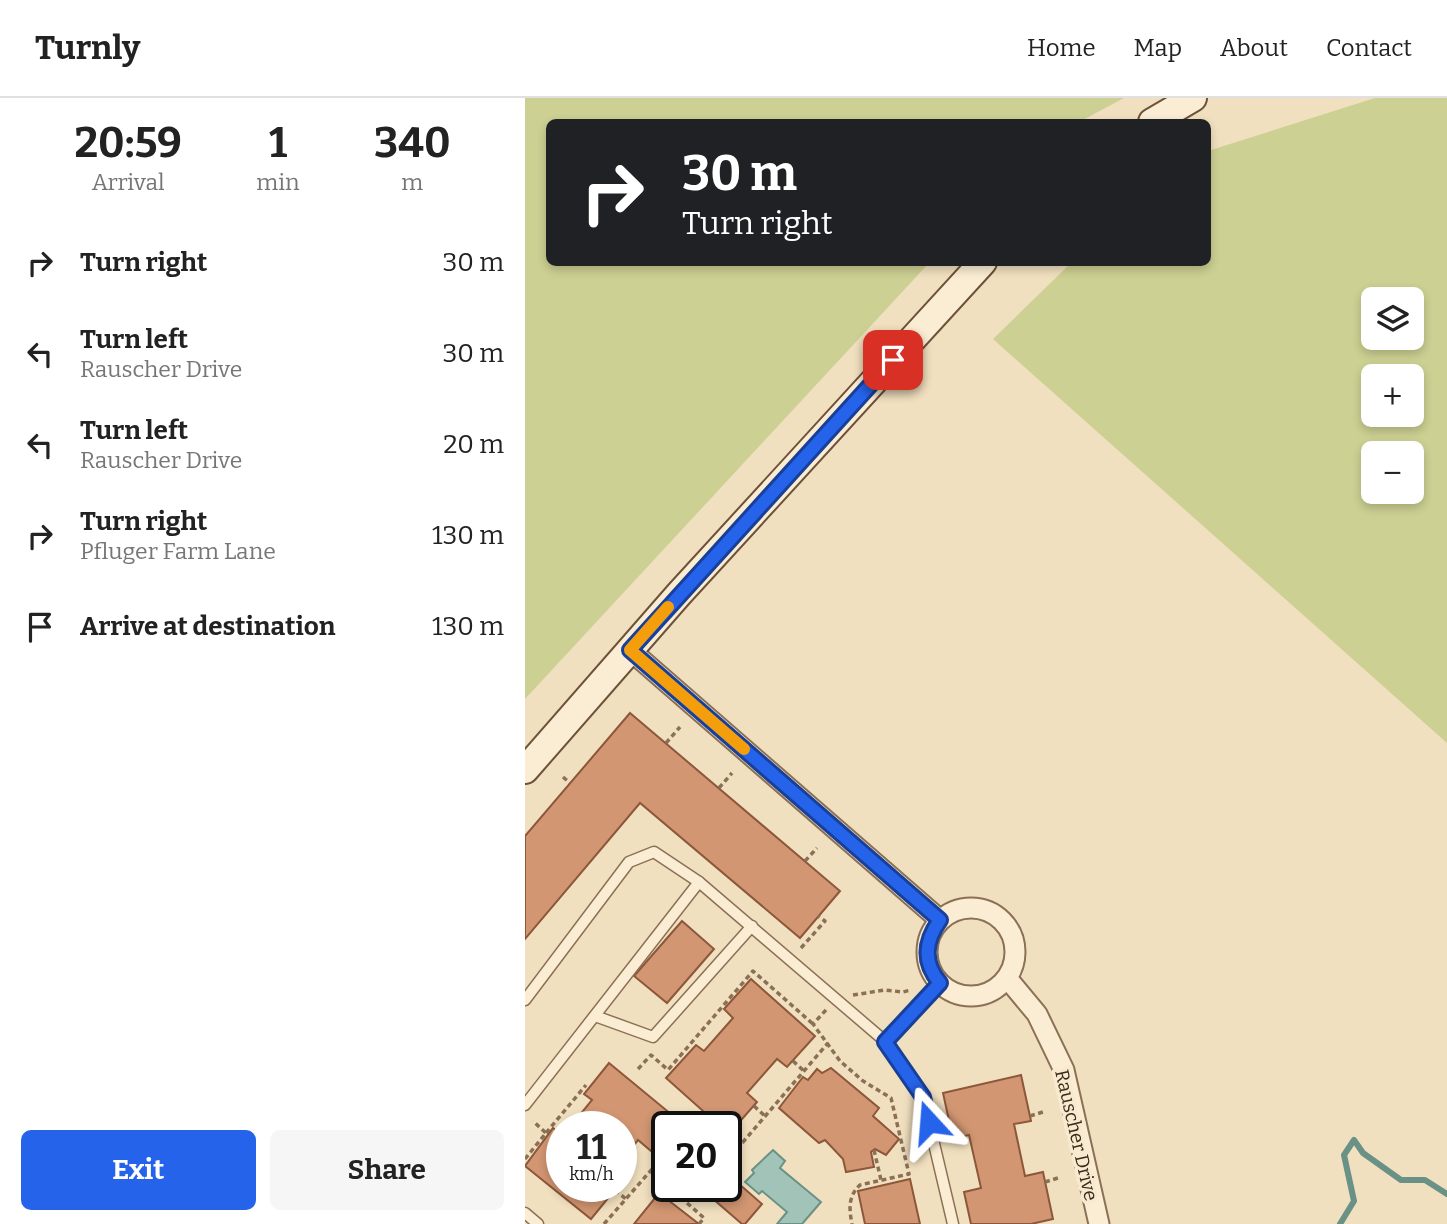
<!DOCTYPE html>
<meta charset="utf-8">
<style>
:root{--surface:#fff;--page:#f6f6f6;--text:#222;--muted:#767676;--line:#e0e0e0;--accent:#2563eb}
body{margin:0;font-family:Bitter,serif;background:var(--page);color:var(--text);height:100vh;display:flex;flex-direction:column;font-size:26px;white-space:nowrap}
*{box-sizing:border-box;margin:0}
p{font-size:23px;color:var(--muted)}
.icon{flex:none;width:38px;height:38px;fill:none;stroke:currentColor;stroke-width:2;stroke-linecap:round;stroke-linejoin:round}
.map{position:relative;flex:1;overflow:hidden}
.sheet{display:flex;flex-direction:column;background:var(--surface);width:525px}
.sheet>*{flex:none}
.hud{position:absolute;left:21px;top:21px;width:665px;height:147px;border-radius:10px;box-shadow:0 4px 10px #0003;background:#202124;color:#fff;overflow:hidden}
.fabs{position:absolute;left:836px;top:189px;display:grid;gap:14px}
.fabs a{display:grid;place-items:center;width:63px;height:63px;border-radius:10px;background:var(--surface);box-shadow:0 4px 10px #0003;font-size:35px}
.speed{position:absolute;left:21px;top:1013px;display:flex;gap:14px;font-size:35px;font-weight:700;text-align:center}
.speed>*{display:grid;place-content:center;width:91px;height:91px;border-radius:50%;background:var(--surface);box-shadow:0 4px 10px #0003;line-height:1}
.speed small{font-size:18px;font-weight:400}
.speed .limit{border:4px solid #111;border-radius:10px;background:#fff;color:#111}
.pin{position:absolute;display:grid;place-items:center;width:60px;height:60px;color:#fff;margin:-30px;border-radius:14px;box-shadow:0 4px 10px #0006}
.me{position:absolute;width:77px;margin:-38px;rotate:341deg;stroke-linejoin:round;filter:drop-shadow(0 0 5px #0008)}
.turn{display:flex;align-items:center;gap:24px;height:147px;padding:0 21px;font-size:32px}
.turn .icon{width:91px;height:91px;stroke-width:2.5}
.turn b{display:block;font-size:49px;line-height:60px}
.eta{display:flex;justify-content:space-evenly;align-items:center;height:119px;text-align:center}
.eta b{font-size:42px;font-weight:700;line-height:49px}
.cta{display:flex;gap:14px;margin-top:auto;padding:14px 21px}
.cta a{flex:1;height:80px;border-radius:10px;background:var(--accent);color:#fff;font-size:28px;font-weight:700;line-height:80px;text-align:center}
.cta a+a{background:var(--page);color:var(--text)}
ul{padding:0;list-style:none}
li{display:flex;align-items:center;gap:21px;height:91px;padding:0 21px}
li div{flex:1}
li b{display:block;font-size:26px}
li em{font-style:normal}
header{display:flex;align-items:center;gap:42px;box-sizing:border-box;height:98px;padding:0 35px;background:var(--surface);border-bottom:2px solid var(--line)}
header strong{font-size:33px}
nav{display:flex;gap:38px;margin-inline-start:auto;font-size:24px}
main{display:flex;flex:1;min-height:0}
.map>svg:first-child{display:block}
.green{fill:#ccd092;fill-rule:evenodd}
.water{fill:#a2c3b8;stroke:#699185;stroke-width:2}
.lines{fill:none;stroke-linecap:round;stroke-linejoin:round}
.stream{stroke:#699185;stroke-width:6}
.building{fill:#d29672;stroke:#8c573a;stroke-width:2}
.lane-casing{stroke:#8b7056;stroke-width:13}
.street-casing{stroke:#8b7056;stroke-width:23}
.secondary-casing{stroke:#6d5139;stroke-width:30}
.path{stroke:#8b7056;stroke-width:3.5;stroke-dasharray:5 3.5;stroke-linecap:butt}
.lane{stroke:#fbedd3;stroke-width:10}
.street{stroke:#fbedd3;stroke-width:19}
.secondary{stroke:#fbedd3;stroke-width:26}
.route-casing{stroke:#184099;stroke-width:18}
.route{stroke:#2563eb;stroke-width:12}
.slow{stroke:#f59e0b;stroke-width:12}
.labels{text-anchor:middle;stroke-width:7;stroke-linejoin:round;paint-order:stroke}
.street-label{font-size:19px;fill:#3a291c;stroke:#f8eacf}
</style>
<header>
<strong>Turnly</strong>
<nav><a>Home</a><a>Map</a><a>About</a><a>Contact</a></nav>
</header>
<main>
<section class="sheet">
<div class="eta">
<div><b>20:59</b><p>Arrival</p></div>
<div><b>1</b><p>min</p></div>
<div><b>340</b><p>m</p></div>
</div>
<ul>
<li><svg class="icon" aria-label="right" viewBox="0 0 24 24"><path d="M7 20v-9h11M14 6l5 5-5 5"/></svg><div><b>Turn right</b></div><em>30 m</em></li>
<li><svg class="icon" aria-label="left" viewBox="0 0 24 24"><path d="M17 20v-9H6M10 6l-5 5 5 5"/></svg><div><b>Turn left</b><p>Rauscher Drive</p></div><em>30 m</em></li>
<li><svg class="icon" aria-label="left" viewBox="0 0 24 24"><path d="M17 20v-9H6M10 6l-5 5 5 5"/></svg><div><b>Turn left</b><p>Rauscher Drive</p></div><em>20 m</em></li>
<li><svg class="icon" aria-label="right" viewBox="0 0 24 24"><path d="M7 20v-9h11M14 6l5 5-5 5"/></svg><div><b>Turn right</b><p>Pfluger Farm Lane</p></div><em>130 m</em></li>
<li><svg class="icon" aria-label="arrive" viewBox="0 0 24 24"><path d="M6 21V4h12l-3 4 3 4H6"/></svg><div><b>Arrive at destination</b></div><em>130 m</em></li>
</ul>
<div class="cta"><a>Exit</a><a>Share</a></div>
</section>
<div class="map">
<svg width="922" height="1126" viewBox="0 0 922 1126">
<rect width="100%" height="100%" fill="#f1e0bf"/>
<g class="green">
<polygon points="0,0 599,0 554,24 24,24 24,164 404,165 0,601"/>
<path d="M850 0H922V645L468 241 546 165 682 164 683 53ZM849 201H887V240H849ZM849 278H887V317H849ZM849 355H887V394H849Z"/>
</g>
<polygon class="water" points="248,1052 260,1063 255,1070 296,1104 277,1126 252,1126 262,1114 237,1093 234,1096 220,1084 229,1075 227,1072"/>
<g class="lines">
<polyline class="stream" points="815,1126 829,1103 819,1057 829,1042 838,1055 876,1082 900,1082 922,1096"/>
</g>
<g class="building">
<polygon points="105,615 315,793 275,840 115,705 0,841 0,738"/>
<polygon points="157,823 189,851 142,905 109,878"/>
<polygon points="226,881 290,938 262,969 252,961 222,995 232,1004 204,1036 201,1029 196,1029 141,980 171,947 179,953 208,920 199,911"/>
<polygon points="84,965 152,1021 145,1029 142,1029 142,1033 126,1053 113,1042 96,1063 96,1029 45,1029 67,1002 59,996"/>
<polygon points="306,970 354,1010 348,1018 374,1041 361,1057 350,1051 346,1054 349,1069 321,1074 318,1061 300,1042 294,1045 254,1010 278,979 283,982 292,971 297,975"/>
<polygon points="496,977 506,1023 489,1026 500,1078 518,1074 528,1121 506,1126 446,1126 439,1094 456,1090 444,1037 428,1041 418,995"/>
<polygon points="28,1030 37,1037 37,1088 93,1088 66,1121 0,1068"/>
<polygon points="205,1078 237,1106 220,1126 217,1126 187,1100 196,1088 201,1088 201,1083"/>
<polygon points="385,1081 395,1126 340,1126 333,1093"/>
<polygon points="134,1095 174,1126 109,1126"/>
</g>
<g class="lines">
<defs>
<g id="lane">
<polyline points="0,902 104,764 129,754 174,784 361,944 398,999 428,1126"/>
<polyline points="70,918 128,939 227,828"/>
<polyline points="361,944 415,885"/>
<polyline points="0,1007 174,784"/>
<polyline points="0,1115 13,1126"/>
</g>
<g id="street">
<polyline points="105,552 415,822"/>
<circle cx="446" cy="854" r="44"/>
<polyline points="482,880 512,916 539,972 574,1126"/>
</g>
<g id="secondary">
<polyline points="627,24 668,0"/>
<polyline points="0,672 154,496 458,164"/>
</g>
</defs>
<use href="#lane" class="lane-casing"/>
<use href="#street" class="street-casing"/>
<use href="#secondary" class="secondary-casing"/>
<g class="path">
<polyline points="141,645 155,629"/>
<polyline points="38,679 45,685"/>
<polyline points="194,690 207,675"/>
<polyline points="280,763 292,750"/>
<polyline points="276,850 300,823 293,818"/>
<polyline points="328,897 360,892 378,894 386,892"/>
<path d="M301 912 288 926 315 963 338 983 366 1000 384 1076 335 1087C323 1098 324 1111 327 1126"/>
<polyline points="268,963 279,973"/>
<polyline points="113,971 126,957 143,972 228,873 288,926"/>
<polyline points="229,1008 240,1018"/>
<polyline points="505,1018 521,1013"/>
<polyline points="21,1035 61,987"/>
<polyline points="201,1043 212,1046 218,1044 303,945"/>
<polyline points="129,1049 139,1057"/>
<polyline points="349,1052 356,1082"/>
<polyline points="0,1061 21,1035 8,1023"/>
<polyline points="125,1073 142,1087"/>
<polyline points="520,1084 536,1079"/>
<polyline points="143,1088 179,1120 174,1126"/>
<polyline points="90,1092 101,1101"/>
<polyline points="79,1126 142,1054"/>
</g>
<use href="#lane" class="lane"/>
<use href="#street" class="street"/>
<use href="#secondary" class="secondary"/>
</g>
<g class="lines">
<defs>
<path id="route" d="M368 262 105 552 415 822C399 844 398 865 415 885L360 944 398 999 404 1024"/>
</defs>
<use href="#route" class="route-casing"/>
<use href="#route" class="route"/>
<polyline class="slow" points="143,509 105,552 219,651"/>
</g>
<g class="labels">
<g class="street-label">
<text transform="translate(552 1037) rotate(77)" y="7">Rauscher Drive</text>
</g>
</g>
</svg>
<div class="fabs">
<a><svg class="icon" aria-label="layers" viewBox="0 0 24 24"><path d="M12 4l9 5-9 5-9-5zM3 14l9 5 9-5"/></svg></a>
<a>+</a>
<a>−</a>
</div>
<div class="speed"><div>11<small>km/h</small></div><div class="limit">20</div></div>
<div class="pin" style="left:368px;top:262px;background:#d93025"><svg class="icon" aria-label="arrive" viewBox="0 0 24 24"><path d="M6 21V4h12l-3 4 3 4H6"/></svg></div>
<svg class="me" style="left:404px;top:1024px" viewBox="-20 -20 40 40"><path d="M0-17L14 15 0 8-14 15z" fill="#2563eb" stroke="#fff" stroke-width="4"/></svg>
<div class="hud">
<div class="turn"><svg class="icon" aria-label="right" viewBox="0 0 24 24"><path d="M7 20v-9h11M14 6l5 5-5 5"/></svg><div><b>30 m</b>Turn right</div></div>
</div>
</div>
</main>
